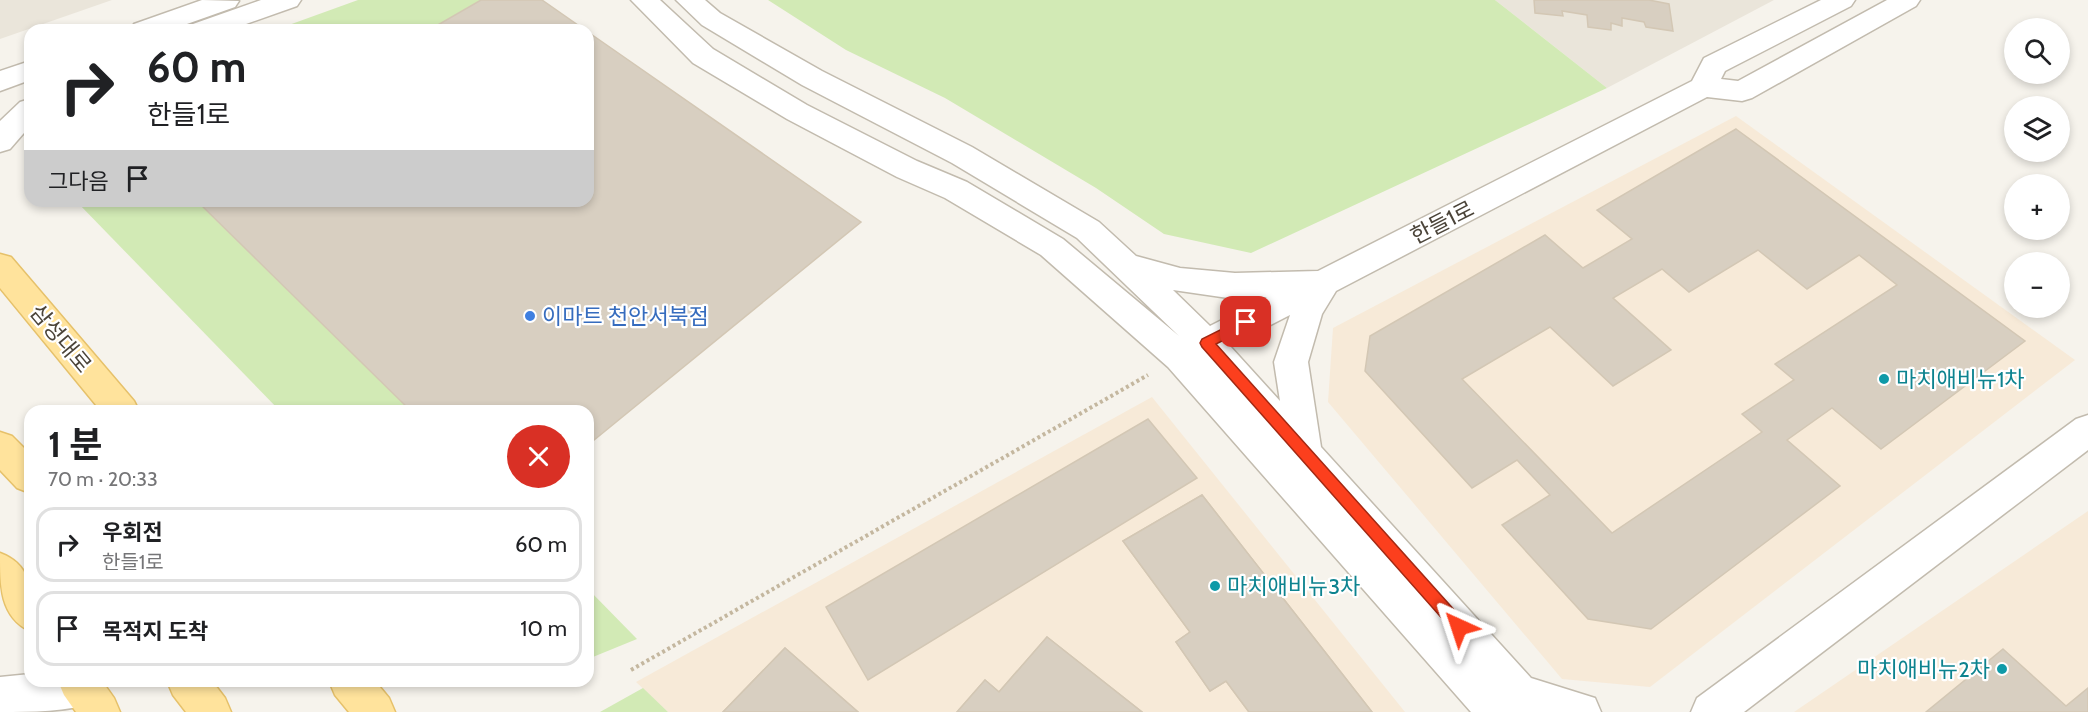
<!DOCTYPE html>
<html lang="ko">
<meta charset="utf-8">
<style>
:root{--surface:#fff;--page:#f2f2f2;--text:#202124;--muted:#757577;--line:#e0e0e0}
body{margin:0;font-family:Cabin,"Noto Sans KR",sans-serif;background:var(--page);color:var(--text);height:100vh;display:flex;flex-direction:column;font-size:22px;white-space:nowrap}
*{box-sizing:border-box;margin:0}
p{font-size:20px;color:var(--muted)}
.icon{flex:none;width:33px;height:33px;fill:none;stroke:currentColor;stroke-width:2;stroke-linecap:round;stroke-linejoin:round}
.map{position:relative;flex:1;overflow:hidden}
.details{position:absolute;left:24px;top:405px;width:570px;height:282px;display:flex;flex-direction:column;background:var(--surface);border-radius:18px;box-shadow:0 3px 9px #0003}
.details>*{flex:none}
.top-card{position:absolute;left:24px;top:24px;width:570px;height:183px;border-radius:18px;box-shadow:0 3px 9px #0003;background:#fff;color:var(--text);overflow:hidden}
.controls{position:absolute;left:2004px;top:18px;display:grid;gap:12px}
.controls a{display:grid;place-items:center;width:66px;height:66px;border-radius:50%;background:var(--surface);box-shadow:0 3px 9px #0003;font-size:30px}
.pin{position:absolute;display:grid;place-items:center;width:51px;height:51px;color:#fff;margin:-26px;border-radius:12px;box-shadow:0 3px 9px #0006}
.me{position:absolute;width:66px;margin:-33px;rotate:318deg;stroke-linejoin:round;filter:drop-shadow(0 0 4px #0008)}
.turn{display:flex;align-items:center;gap:21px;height:126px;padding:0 24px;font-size:27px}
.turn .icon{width:78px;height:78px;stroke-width:2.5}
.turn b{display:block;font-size:42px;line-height:51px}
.then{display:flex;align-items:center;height:57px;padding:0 24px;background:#0003;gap:12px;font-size:22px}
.round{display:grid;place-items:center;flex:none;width:63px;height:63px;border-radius:32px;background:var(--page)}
.summary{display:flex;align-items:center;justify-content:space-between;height:102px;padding:0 24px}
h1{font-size:36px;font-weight:700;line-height:45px}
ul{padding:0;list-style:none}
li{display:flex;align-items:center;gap:18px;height:75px;margin:0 12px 9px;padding:0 12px;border:3px solid var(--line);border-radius:18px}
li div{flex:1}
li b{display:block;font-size:22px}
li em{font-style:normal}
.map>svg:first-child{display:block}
.residential{fill:#eae5da}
.commercial{fill:#f7ead8}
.green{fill:#d2eab5}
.building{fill:#d8cfc1;stroke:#d3c7b4;stroke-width:1.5;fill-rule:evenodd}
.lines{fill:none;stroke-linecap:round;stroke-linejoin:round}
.minor-casing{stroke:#c2bbae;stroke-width:3}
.major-casing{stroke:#e6c16a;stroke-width:3}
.path{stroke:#c4b79f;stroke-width:4;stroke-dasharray:3 3;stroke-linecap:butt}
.minor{fill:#fff;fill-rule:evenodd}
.major{fill:#ffe39c;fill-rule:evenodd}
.route{fill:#fc3f1d;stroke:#a42913;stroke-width:1.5}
.shop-dot{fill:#3f7fe0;stroke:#fff;stroke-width:2}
.culture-dot{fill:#0f9aa8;stroke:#fff;stroke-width:2}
.labels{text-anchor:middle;stroke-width:4.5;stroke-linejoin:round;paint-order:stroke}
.street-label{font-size:22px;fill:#4b4439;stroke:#fff}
.shop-label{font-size:22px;fill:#366cbe;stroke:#fff;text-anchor:start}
.culture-label{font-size:22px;fill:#0d838f;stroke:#fff;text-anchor:start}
</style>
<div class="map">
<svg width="2088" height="712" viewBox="0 0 2088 712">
<rect width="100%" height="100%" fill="#f6f3ec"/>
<g class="residential">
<polygon points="0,0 112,0 0,39"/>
<polygon points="1495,0 1774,0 1607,88"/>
</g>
<g class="commercial">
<polygon points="1736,116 2075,360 1650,687 1562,679 1328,402 1333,328"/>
<polygon points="1152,397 1405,712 668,712 636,682"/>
<polygon points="2088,511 2088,712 1794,712"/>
</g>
<g class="green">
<polygon points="358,0 481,0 429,30 275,30"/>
<polygon points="768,0 1495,0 1607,88 1251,253 1164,234 1096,188 945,98 846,50"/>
<polygon points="76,201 197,201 411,411 280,411"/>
<polygon points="588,589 637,639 588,659"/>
<polygon points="643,688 668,712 600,712"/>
</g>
<g class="building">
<polygon points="481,0 542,0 585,30 429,30"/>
<polygon points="1534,0 1649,0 1669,4 1673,31 1646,27 1644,22 1622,18 1622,26 1611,23 1611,30 1588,27 1587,15 1562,11 1563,16 1535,13"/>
<polygon points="588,32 861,222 588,445 588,411 411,411 197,201 588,201"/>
<path d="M1736 129 2025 341 1881 449 1832 408 1787 440 1840 486 1651 629 1588 619 1502 525 1550 495 1517 460 1472 488 1365 371 1370 336 1545 235 1583 268 1632 239 1597 210ZM1758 250 1807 289 1859 255 1897 285 1775 364 1794 380 1742 414 1762 432 1612 533 1462 379 1550 327 1613 386 1671 350 1613 298 1662 269 1689 292Z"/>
<polygon points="1148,419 1197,478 868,680 826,607"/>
<polygon points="1202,495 1372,712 1249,712 1226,681 1210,691 1176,642 1190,632 1123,541"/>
<polygon points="1202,495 1372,712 1249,712 1226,681 1210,691 1176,642 1190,632 1123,541"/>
<polygon points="1047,637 1142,712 957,712 985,680 999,692"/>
<polygon points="1047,637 1142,712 957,712 985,680 999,692"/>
<polygon points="785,648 858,712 723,712"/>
<polygon points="785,648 858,712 723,712"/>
<polygon points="2003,649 2066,706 2088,688 2088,712 1926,712"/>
</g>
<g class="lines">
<defs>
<g id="minor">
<polygon points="202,0 239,1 235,7 170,30 130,30 134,24"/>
<polygon points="261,0 301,0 297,6 229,30 189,30 193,24"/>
<path d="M631 0H660L713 49 807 105 917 161 967 182 1063 239 1179 336 1077 238 952 163 802 85 702 25 676 0H705L720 13 822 71 972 147 1099 222 1136 256 1180 268 1235 273 1318 271 1692 81 1704 58 1821 0H1855L1851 6 1725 71 1721 79 1738 81 1887 0H1920L1916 6 1752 98 1742 101 1707 97 1336 291 1322 314 1308 362 1321 447 1531 678 1595 698 1601 712H1471L1168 367 1041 255 945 198 897 177 787 119 693 63ZM1173 290 1235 299 1267 297 1210 326ZM1290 315 1274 362 1280 401 1230 346Z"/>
<polygon points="30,61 30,80 0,91 0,71"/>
<polygon points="30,99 30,126 10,149 0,152 0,121 20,102"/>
<polygon points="2088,415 2088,450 1744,712 1691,712 1697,698 2076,419"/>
<path d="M30 674V681H100L103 688 97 702C67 712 32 712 0 712V677Z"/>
</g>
<g id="major">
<polygon points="0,254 11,257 134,401 139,411 101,411 0,288"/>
<polygon points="0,432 12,436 30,454 30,493 17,488 0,470"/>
<path d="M0 553C37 567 30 598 30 631 0 617 0 586 0 553Z"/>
<polygon points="58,681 102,681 114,698 120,712 76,712 64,695"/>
<polygon points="167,681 212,681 225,698 231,712 186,712 173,695"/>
<polygon points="329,681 375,681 389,698 395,712 349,712 335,695"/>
</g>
</defs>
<use href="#minor" class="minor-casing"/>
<use href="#major" class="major-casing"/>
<polyline class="path" points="631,670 1148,375"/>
<use href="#minor" class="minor"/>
<use href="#major" class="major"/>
</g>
<polygon class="route" points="1246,317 1251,319 1253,322 1251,326 1216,344 1465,622 1467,627 1465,632 1459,635 1454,632 1202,347 1200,343 1202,339"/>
<circle class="shop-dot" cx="530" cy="316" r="6"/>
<g class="culture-dot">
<circle cx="1884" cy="379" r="6"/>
<circle cx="1215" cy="586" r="6"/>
<circle cx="2002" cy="669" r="6"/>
</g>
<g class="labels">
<g class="street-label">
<text transform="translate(1442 222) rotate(-27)" y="8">한들1로</text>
<text transform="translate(61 338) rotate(50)" y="8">삼성대로</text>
</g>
<g class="shop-label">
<text x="542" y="324">이마트 천안서북점</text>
</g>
<g class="culture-label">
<text x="1896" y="387">마치애비뉴1차</text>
<text x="1227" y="594">마치애비뉴3차</text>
<text x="1990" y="677" text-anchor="end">마치애비뉴2차</text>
</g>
</g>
</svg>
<div class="controls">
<a><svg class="icon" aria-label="search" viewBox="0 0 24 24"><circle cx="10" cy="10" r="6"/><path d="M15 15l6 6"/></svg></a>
<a><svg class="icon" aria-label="layers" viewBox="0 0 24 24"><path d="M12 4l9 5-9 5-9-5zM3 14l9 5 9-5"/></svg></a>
<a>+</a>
<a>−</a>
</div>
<div class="pin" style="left:1246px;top:322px;background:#d93025"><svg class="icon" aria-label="arrive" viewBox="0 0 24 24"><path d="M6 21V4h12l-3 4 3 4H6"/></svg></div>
<svg class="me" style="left:1459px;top:627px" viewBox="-20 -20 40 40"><path d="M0-17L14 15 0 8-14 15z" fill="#fc3f1d" stroke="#fff" stroke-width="4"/></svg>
<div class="top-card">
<div class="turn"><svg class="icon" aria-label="right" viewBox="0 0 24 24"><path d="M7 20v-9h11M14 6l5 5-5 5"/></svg><div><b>60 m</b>한들1로</div></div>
<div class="then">그다음<svg class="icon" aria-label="arrive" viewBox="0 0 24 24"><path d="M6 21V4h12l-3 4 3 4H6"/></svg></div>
</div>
<section class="details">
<div class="summary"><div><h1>1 분</h1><p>70 m · 20:33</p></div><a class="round" style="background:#d93025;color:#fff"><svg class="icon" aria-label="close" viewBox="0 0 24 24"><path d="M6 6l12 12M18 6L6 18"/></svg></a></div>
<ul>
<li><svg class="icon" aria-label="right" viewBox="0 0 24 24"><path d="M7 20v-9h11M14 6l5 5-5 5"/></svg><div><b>우회전</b><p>한들1로</p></div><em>60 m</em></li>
<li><svg class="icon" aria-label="arrive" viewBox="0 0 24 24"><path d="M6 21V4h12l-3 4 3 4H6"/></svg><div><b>목적지 도착</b></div><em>10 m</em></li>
</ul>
</section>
</div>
